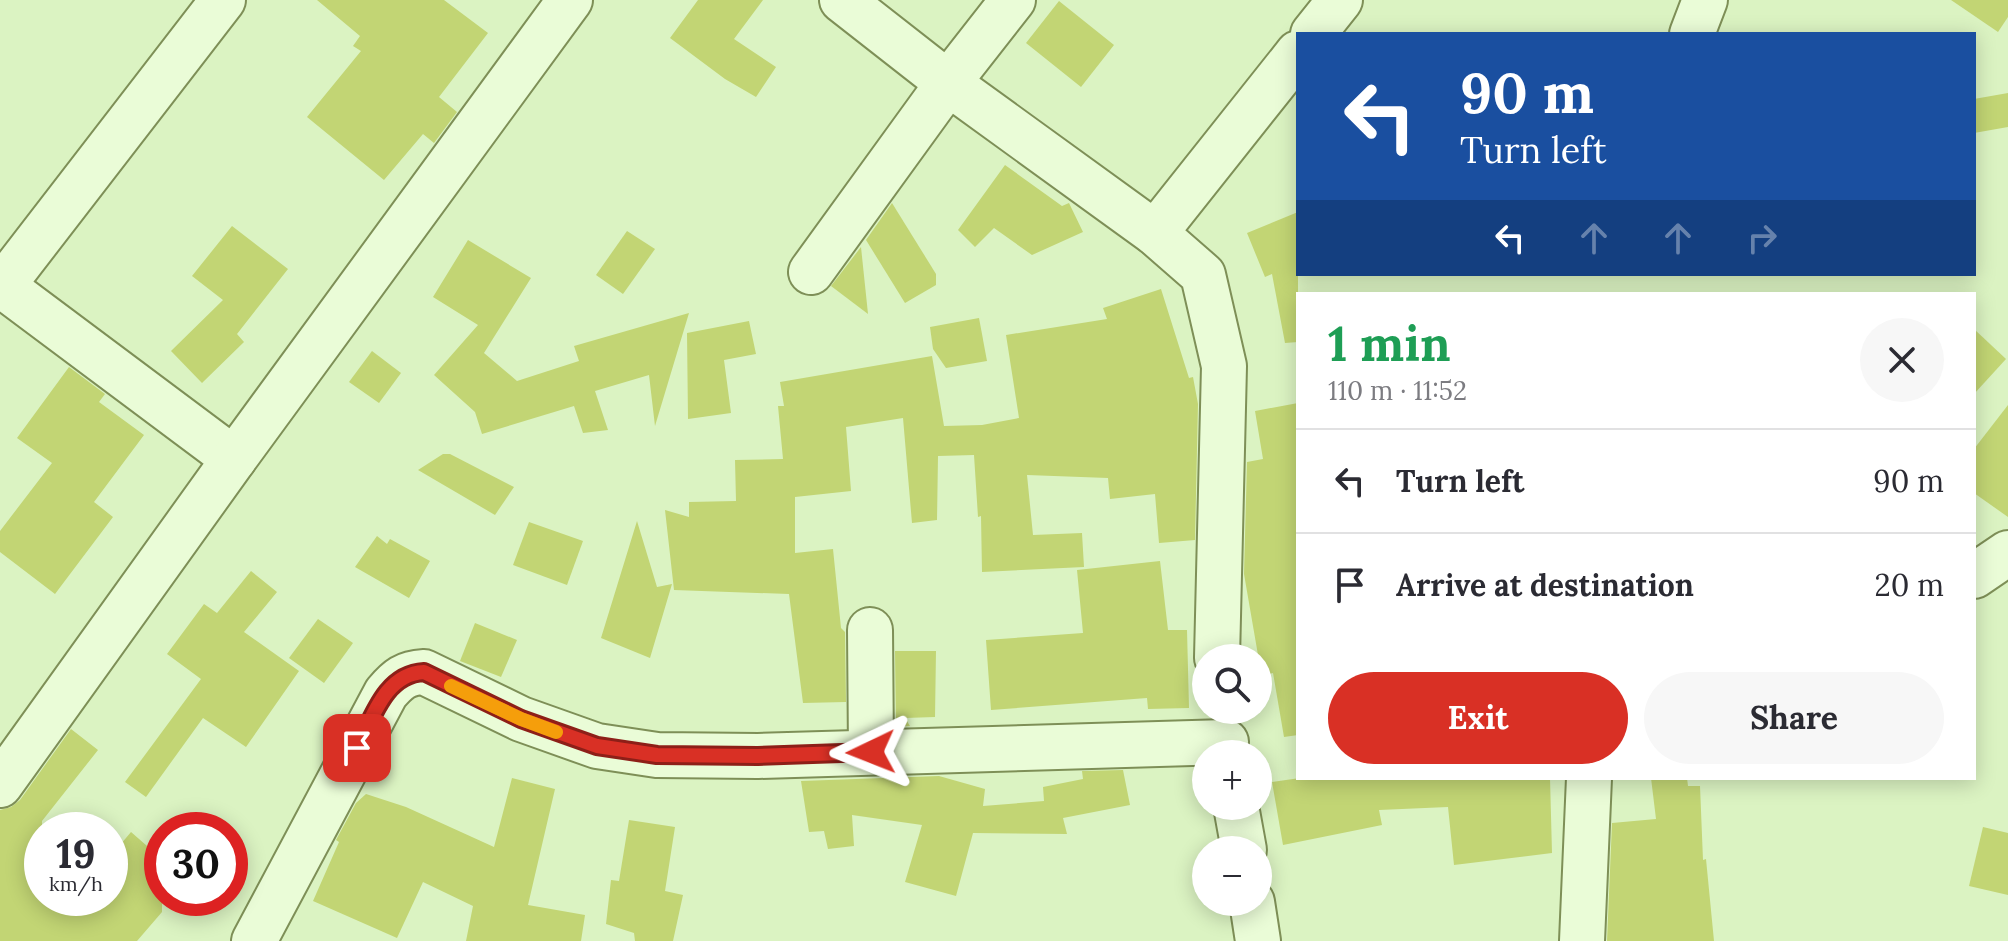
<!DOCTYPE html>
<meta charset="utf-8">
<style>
:root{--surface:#fff;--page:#f7f7f7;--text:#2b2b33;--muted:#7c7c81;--line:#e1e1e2;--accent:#d93025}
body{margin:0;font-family:Lora,serif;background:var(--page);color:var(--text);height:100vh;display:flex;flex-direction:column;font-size:30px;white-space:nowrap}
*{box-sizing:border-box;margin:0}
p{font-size:26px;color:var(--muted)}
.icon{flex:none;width:44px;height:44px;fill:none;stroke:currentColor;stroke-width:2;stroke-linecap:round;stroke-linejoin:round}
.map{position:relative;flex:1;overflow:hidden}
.panel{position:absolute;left:1296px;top:292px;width:680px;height:488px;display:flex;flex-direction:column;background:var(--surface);border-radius:0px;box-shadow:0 4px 20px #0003}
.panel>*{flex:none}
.banner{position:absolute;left:1296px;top:32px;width:680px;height:244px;border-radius:0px;box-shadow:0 4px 20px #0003;background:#1a4fa0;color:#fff;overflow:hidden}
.buttons{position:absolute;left:1192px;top:644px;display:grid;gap:16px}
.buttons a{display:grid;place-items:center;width:80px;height:80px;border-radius:50%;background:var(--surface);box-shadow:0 4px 20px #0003;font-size:40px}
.speed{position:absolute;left:24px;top:812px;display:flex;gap:16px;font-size:40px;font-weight:700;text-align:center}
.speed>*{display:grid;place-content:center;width:104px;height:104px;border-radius:50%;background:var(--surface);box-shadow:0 4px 20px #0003;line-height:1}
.speed small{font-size:20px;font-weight:400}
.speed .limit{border:12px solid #d22;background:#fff;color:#111}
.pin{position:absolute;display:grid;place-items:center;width:68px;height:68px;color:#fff;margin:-34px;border-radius:16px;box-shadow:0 4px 12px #0006}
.me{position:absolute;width:88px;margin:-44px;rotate:268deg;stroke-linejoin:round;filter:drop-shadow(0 0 6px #0008)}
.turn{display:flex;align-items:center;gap:28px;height:168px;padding:0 32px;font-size:36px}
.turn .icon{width:104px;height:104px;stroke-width:2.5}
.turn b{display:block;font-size:56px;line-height:68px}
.lanes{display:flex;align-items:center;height:76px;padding:0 32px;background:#0003;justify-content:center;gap:40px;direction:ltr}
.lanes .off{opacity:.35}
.round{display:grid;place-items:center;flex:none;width:84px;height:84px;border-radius:42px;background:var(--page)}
.overview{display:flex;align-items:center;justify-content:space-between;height:136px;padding:0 32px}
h1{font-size:48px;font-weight:700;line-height:60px;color:#1e9e55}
.button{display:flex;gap:16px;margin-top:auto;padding:16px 32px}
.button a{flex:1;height:92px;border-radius:48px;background:var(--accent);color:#fff;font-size:32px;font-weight:700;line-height:92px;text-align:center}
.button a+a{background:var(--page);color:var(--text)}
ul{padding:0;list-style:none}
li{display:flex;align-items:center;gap:24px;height:104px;padding:0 32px;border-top:2px solid var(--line)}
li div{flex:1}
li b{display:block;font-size:30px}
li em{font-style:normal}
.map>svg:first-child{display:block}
.building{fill:#c2d574}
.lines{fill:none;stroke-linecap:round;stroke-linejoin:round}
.minor-casing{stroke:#7e8f57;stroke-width:48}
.minor{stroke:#eafcd7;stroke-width:44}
.route-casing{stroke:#8d1f18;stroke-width:20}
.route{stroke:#d93025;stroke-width:14}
.slow{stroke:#f59e0b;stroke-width:14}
</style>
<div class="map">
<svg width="2008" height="941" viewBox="0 0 2008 941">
<rect width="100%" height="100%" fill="#dbf3c2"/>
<g class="building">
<polygon points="317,0 444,0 488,33 439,97 457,112 434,143 423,134 384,180 307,117 361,51 353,46 360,36"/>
<polygon points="698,0 763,0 734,39 776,67 756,97 725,79 670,38"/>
<polygon points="1951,0 2008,0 2008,17 1998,32"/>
<polygon points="1059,1 1114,45 1081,87 1026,43"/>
<polygon points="2008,93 2008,127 1974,133 1974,99"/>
<polygon points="1005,165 1062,206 1069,203 1083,232 1032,255 994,228 975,247 958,230"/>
<polygon points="892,203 936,274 936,285 905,303 866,240"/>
<polygon points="1298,212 1298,342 1285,343 1272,274 1265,277 1247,233"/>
<polygon points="232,226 288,269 237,334 244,342 202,383 171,351 223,300 192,276"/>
<polygon points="627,231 655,249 623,294 596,275"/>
<polygon points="468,240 531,278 484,353 517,381 579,361 574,346 689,313 655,426 649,375 595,391 608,430 583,433 574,406 482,434 475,412 434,375 478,325 433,297"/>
<polygon points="861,247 868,314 831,286"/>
<polygon points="1161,289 1189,378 1193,377 1198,404 1195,540 1159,543 1155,494 1110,499 1108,478 1027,475 1033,535 1082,533 1084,567 982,572 981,516 978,517 974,455 938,456 937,520 912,523 903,418 846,427 851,491 795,497 795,553 833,549 841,628 845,632 846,702 803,703 789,594 674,590 665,510 689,517 689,502 736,501 735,460 783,459 778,406 784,406 780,382 932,356 944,426 982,425 1019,418 1006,335 1107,319 1103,308"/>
<polygon points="979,318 987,361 946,368 933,349 930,327"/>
<polygon points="749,321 756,354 724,360 731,413 688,419 687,333"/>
<polygon points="1974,329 2006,359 1974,394"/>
<polygon points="372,351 401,373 379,403 349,382"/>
<polygon points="69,367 105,394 99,402 144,435 94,502 113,517 55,594 0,552 0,531 52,463 17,438"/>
<polygon points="1298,403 1298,735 1284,737 1273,673 1258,677 1258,655 1244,574 1247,462 1263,459 1255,411"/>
<polygon points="2008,405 2008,517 1974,493 1974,449"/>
<polygon points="443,454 450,454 514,487 495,515 418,470"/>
<polygon points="637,521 657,587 672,584 650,658 601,638"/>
<polygon points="529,522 583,541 567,585 513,565"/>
<polygon points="377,536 387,544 390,539 430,561 409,598 355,567"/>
<polygon points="1160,561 1168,630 1187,630 1189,708 1148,709 1147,698 991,710 986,640 1083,633 1077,570"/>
<polygon points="251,571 277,592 244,632 299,671 246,747 203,718 146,797 125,782 201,679 167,654 204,604 217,613"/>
<polygon points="318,619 353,643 324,683 289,658"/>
<polygon points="475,623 517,640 501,677 460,661"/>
<polygon points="895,651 936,651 935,717 905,718 910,726 896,727"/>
<polygon points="71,729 98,750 42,821 42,898 110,898 110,857 131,832 162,859 162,912 137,941 0,941 0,810 11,807 20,800"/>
<polygon points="1123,770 1130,805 1063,818 1067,834 973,833 956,896 905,882 922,825 852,815 854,846 828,849 824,831 809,832 801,781 939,776 985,789 983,806 1044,801 1043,787 1083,779 1082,771"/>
<polygon points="512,778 555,789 528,905 585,915 581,941 466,941 473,906 423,882 397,938 313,901 339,842 336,840 356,803 366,794 406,807 494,847"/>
<polygon points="1300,778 1550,778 1552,853 1454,865 1448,807 1379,810 1382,825 1283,845 1272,782"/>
<polygon points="1651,778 1687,778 1688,786 1700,786 1703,860 1706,859 1714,941 1607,941 1612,823 1656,819"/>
<polygon points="629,820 675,827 665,891 683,895 673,941 635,941 634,933 606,924 611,880 619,881"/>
<polygon points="1983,827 2008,833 2008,895 1969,886"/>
</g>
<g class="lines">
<defs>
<g id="minor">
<polyline points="842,0 948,83 1155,233 1203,275 1224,366 1217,658"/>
<polyline points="1313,34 1340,0"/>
<polyline points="1692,34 1705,0"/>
<polyline points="1155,233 1298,53"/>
<polyline points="811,272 948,83 1013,0"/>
<polyline points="0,284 234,459"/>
<polyline points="0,289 223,0"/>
<polyline points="1974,576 2008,553"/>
<polyline points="870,630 871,752"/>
<polyline points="0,785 234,459 570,0"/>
<polyline points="1236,806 1244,850"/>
<polyline points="1252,902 1258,941"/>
<path d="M254 941 386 693C398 679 405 673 424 672L521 719 597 746 657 755 758 756 1226 742"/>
<polyline points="1582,941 1589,778"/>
</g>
</defs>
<use href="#minor" class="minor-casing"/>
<use href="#minor" class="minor"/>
</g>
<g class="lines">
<defs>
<path id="route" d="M357 748C373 717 385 674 424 672L521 719 597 746 657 755 758 756 871 752"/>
</defs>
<use href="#route" class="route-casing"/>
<use href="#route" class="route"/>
<polyline class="slow" points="451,686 521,719 556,732"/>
</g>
</svg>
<div class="buttons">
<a><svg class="icon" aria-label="search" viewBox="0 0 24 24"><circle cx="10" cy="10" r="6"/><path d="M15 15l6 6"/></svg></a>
<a>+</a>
<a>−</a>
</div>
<div class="speed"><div>19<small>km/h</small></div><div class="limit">30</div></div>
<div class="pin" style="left:357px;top:748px;background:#d93025"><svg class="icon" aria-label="arrive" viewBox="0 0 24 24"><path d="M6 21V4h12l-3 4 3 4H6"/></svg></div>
<svg class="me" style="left:871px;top:752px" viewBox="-20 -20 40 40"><path d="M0-17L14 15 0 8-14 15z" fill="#d93025" stroke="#fff" stroke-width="4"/></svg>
<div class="banner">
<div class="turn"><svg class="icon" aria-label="left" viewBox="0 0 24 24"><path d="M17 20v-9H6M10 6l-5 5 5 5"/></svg><div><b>90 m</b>Turn left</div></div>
<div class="lanes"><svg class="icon" aria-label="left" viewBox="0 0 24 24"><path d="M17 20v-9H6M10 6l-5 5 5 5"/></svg><svg class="icon off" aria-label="ahead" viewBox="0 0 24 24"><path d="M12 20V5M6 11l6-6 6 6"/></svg><svg class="icon off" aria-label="ahead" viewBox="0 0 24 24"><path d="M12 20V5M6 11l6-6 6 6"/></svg><svg class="icon off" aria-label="right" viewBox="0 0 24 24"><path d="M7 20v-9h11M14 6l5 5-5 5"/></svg></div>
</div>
<section class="panel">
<div class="overview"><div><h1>1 min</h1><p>110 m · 11:52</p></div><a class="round"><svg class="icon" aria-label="close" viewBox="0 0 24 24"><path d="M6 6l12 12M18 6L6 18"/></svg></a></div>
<ul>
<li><svg class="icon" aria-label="left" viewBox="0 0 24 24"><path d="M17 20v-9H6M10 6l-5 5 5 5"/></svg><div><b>Turn left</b></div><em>90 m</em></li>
<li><svg class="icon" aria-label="arrive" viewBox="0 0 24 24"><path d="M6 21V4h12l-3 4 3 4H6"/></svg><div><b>Arrive at destination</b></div><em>20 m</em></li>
</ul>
<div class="button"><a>Exit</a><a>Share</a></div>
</section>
</div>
